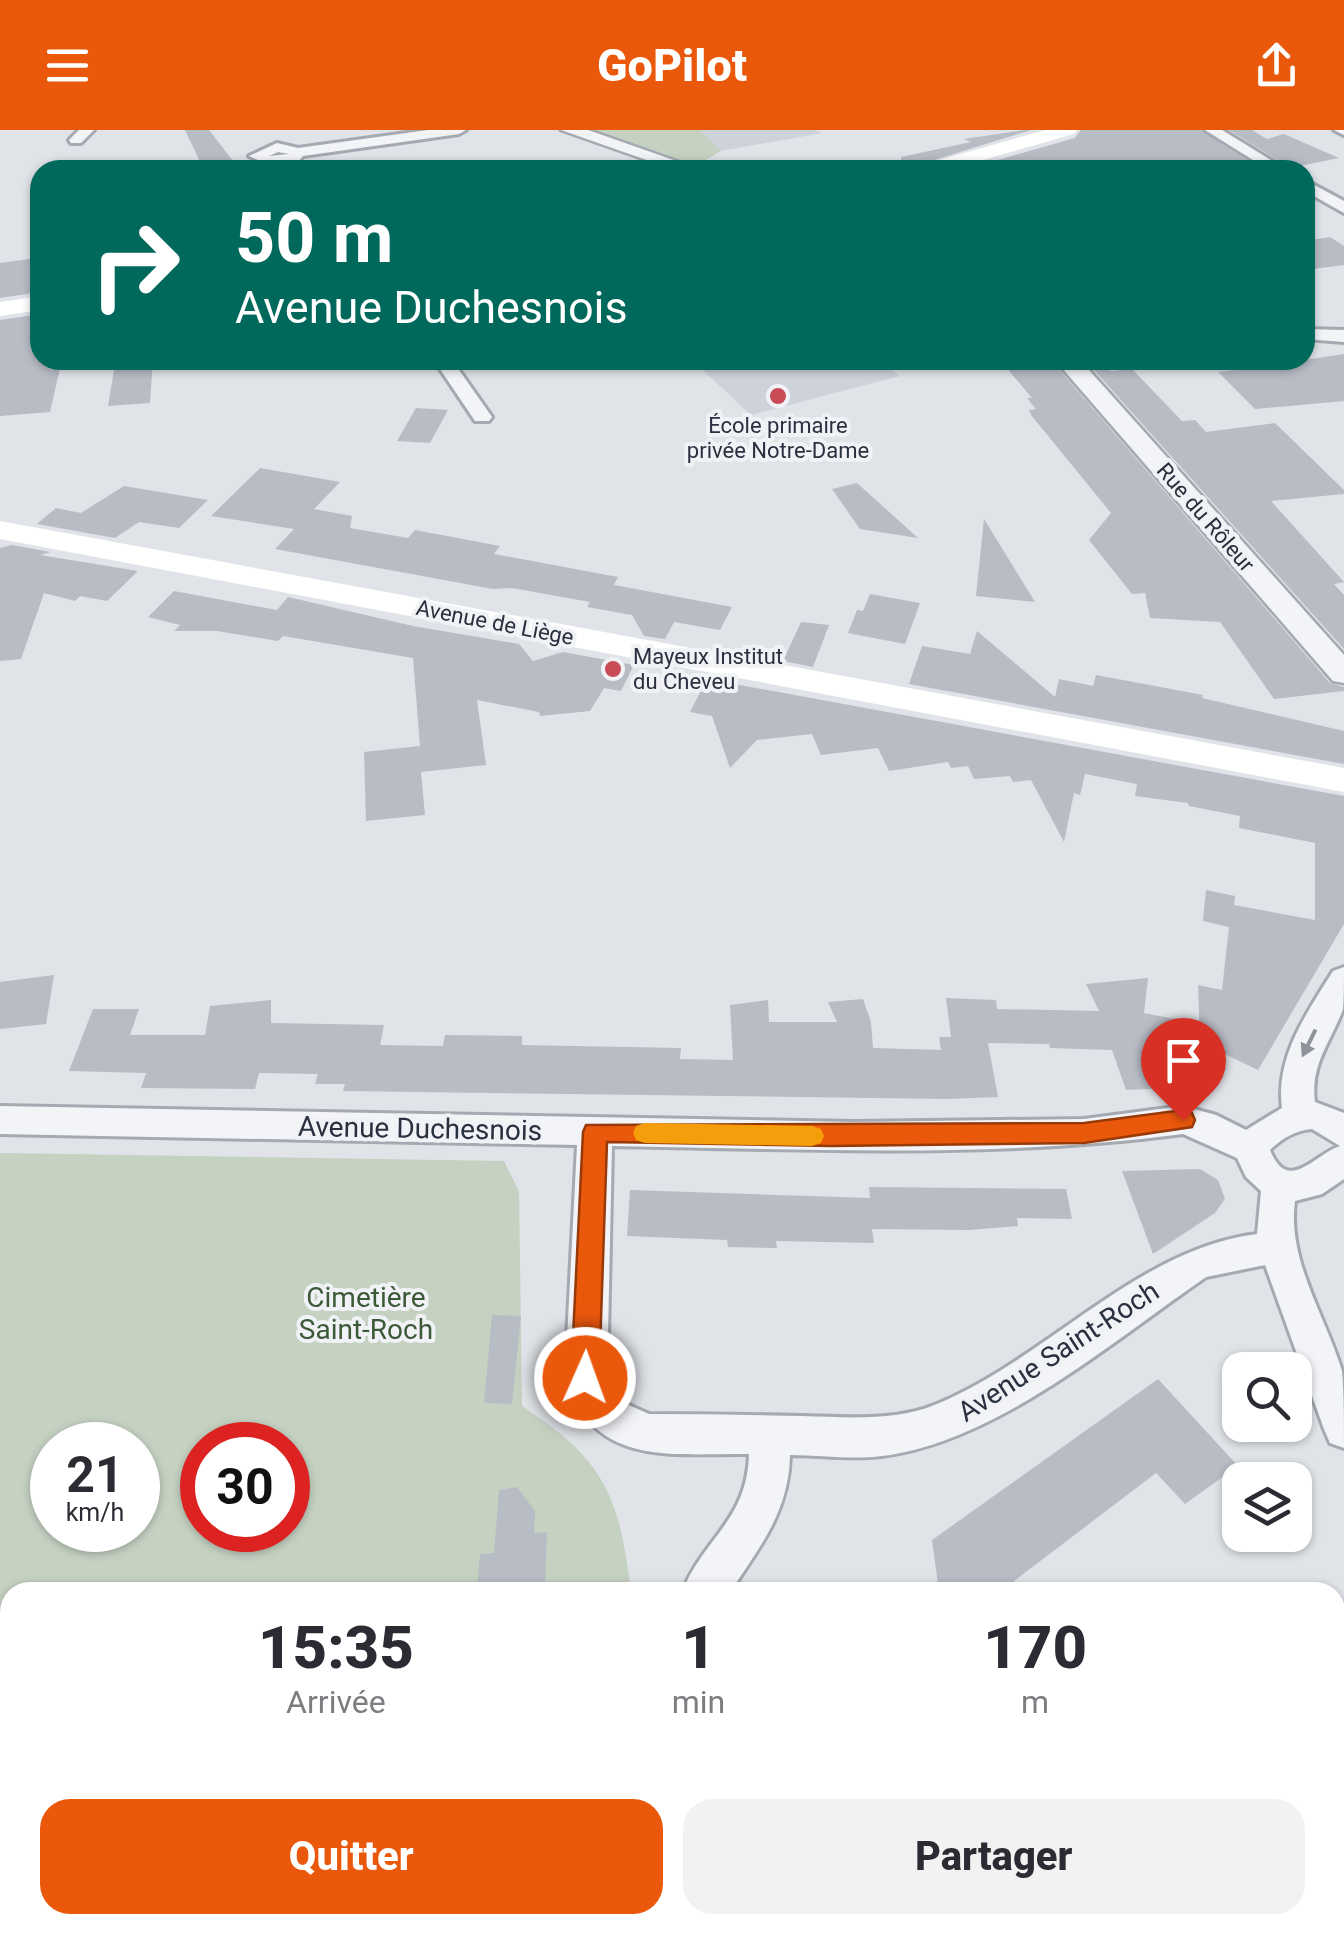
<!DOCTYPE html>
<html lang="fr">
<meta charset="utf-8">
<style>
:root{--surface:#fff;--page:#f2f2f3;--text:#2b2b33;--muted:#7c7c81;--accent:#ea580c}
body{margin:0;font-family:Roboto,sans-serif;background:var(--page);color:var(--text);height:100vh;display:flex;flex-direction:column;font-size:38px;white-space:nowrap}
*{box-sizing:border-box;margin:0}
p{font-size:32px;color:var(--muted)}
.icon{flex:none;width:55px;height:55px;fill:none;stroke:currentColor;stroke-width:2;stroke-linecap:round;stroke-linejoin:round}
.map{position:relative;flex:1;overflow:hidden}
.panel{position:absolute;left:0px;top:1452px;width:1345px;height:352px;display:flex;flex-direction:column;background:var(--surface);border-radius:30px 30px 0 0;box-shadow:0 2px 8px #0004}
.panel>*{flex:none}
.guide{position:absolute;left:30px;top:30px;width:1285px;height:210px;border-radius:30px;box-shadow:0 2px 8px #0004;background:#00695c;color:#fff;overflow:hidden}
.buttons{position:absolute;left:1222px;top:1222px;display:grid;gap:20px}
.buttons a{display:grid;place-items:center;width:90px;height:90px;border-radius:20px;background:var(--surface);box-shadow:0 2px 8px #0004;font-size:50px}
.speed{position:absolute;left:30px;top:1292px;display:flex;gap:20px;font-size:50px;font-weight:700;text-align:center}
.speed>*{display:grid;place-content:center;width:130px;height:130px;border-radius:50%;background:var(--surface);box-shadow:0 2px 8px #0004;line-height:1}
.speed small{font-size:25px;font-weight:400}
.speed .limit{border:15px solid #d22;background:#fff;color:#111}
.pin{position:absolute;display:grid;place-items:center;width:85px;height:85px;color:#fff;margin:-102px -42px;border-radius:50% 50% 50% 0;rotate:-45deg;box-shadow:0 0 10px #0007}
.pin .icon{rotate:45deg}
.me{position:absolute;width:110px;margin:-55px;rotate:2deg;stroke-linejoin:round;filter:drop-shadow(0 0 8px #0008)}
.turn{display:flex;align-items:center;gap:35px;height:210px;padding:0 40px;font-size:45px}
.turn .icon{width:130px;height:130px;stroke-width:2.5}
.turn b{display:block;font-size:70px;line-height:85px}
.eta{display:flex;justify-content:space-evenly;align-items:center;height:170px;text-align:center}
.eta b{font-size:60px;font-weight:800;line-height:70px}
.primary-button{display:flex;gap:20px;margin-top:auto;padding:20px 40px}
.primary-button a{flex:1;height:115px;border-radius:30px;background:var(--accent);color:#fff;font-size:40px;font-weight:800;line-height:115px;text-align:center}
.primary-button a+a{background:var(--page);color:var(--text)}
header{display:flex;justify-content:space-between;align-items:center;height:130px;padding:0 40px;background:var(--accent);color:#fff;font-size:45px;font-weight:800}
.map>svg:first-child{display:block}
.built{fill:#ced2da}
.green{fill:#c5d2c2;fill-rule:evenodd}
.building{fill:#b8bcc5}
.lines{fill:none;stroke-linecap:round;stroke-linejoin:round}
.minor-casing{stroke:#a5aab2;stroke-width:6}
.tertiary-casing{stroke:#a5aab2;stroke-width:5}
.minor{fill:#f3f4f7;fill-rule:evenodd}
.tertiary{fill:#f3f4f7;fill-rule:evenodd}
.secondary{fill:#fff;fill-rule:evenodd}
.oneway{fill:#8e929b}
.route{fill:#ea580c;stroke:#983908;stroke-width:2.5}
.slow{fill:#f59e0b}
.poi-dot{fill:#c84b56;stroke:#f0f2f6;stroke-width:4}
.labels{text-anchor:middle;stroke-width:8;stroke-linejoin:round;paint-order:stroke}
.far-poi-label{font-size:22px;fill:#29303f;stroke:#f0f2f6}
.far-street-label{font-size:22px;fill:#29303f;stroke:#f0f2f6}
.street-label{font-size:28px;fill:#29303f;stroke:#f0f2f6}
.park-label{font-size:28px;fill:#3c5a37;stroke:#f0f2f6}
</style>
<header><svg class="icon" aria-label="menu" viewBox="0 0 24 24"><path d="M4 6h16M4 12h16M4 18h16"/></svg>GoPilot<svg class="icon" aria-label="share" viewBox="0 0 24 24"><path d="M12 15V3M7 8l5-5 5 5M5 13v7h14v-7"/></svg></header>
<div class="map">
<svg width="1344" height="1804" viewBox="0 0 1344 1804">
<rect width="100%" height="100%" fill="#e0e3e8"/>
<g class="built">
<polygon points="700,0 814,0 822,3 721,21"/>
<polygon points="692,230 878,230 900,246 751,285"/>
</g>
<g class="green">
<polygon points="587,0 700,0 721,21 697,35"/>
<path d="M0 1023 504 1031 519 1061 522 1276C606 1331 619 1366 631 1462H10V1795H443L442 1804H0ZM52 1315H138V1400H52ZM202 1315H288V1400H202Z"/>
</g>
<g class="building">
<polygon points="185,0 209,0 240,40 204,40"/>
<polygon points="1025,0 1031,0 902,40 901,27 971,12 964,9"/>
<polygon points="1081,0 1201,0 1262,40 962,40 1075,8"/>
<polygon points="1229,0 1252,0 1267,9 1284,4 1339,28 1290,38"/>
<polygon points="1330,107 1344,116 1344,135 1305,140 1305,111"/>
<polygon points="37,128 40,162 0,168 0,133"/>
<polygon points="40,184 40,230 50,230 49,235 61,234 50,282 0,286 0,190"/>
<polygon points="1344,224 1344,271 1255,279 1218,242 1264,237 1256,230 1305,230"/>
<polygon points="1000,230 1051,230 1330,553 1344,557 1344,561 1274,569 1220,492 1150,488 1145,463 1132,464 1089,410 1111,383 1031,285 1029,280 1036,279 1027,268 1032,268"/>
<polygon points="1085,230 1109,230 1110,241 1132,239 1182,291 1195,290 1206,302 1275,293 1344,360 1344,364 1271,371 1344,452 1334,454 1344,465 1344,519"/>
<polygon points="153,231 150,273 108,276 115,234"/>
<polygon points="416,278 448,280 430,313 397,311"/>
<polygon points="260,338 340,352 314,379 352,386 350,398 408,408 415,400 500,416 494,424 618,447 614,455 732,477 720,500 674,492 665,509 644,506 632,485 587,477 590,472 512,458 493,459 275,419 294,399 211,386"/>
<polygon points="857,353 918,408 860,399 832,359"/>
<polygon points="124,356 208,370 179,398 139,392 115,408 37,394 56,378 81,383"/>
<polygon points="984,389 1035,472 976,466"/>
<polygon points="12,415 51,422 40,425 138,441 107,471 80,466 75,471 44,463 21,529 0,531 0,418"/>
<polygon points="174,461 277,480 288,467 413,496 519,514 533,531 563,522 634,535 621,561 604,558 590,581 540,586 539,582 477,570 486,635 421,642 425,685 366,691 364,622 420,616 413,528 283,506 278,511 217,501 174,501 180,495 148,487"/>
<polygon points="870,464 920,473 905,514 848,503 857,480 863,481"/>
<polygon points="801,492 829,495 813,537 783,531"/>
<polygon points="977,501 1055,567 1059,549 1093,556 1096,545 1203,565 1202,568 1344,601 1344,634 909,554 922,516 970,524"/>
<polygon points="707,549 1344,666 1344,794 1258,940 1200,912 1198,855 1222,860 1229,797 1203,791 1206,760 1235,766 1234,775 1315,790 1315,713 1239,698 1240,686 1189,676 1188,673 1135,666 1137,654 1085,644 1080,665 1074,663 1064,712 1031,650 1013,652 1010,646 974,649 968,636 951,638 948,632 889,641 878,618 821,625 812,604 757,610 730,638 712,586 690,582"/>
<polygon points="54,845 46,894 0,899 0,852"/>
<polygon points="1148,848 1144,883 1175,889 1211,956 1126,960 1112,920 1050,918 1049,914 988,913 998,967 949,969 343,961 345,954 315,954 318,944 259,943 255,959 141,958 146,943 69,941 93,879 139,879 130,905 205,905 210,876 271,870 271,893 384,895 380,915 443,916 445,905 522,906 522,915 681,918 680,929 733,930 730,875 768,870 769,892 837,892 828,872 863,869 871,892 873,918 941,920 939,907 951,907 946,868 996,870 997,879 1099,881 1086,854"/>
<polygon points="1200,1039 1218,1050 1225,1069 1215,1083 1153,1124 1122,1041"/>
<polygon points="869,1057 1066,1059 1072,1089 1017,1088 1018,1096 969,1100 872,1099 874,1113 776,1111 777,1118 728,1117 727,1110 627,1106 630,1060 870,1068"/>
<polygon points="492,1185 521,1186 512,1274 484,1273"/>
<polygon points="1158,1249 1238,1336 1185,1374 1156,1343 1014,1451 1016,1462 939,1462 932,1410"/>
<polygon points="517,1357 535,1381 534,1403 547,1402 545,1455 530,1458 529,1462 477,1462 480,1424 494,1423 499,1360"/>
</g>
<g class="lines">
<defs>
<g id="minor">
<polygon points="79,0 94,0 81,13 71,13 69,10"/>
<path d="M428 0H466L459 4 303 26 299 31 271 36 249 26 277 13 298 18ZM278 22 289 24 269 26Z"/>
<polygon points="1205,0 1222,0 1287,40 1269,40"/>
<polygon points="1334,0 1344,0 1344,5"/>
<polygon points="1305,50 1344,71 1344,83 1305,61"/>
<polygon points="1305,199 1344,200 1344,212 1305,209"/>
<polygon points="434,230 452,230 492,287 489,291 475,291"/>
<path d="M1344 837C1344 850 1344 867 1343 879 1331 912 1310 934 1315 972L1344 983V1049L1322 1064 1295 1071C1287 1130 1325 1185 1342 1241 1344 1263 1344 1295 1344 1318L1330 1313 1324 1299 1265 1135 1206 1147C1113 1211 996 1312 882 1326 852 1330 820 1325 790 1325 789 1381 760 1417 730 1462H682C705 1406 747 1391 749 1324 671 1323 595 1338 565 1248L577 1015 0 1004V976L854 992 1084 989 1183 976 1216 985 1246 1000 1282 978C1275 927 1307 883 1333 841ZM1312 999 1340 1016C1315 1024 1288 1065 1270 1020 1281 1009 1296 1000 1312 999ZM1183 1004 1237 1028 1246 1047 1261 1061 1257 1104C1137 1119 1048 1228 937 1274 895 1292 846 1287 802 1286 751 1285 700 1284 649 1284L622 1272 607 1253 612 1016C802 1019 994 1029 1183 1004Z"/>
<polygon points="470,1795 520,1795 519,1804 469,1804"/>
</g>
<g id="tertiary">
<polygon points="561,0 588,0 702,40 675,40"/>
<polygon points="1055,230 1080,230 1344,525 1344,553 1333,551"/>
</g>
</defs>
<use href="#minor" class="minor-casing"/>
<use href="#tertiary" class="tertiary-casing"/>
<use href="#minor" class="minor"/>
<use href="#tertiary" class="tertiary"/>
<g class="secondary">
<polygon points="1045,0 1077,0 1074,4 948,40 915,40 918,36"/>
<polygon points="40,166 40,180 0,186 0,172"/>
<polygon points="0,391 1344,638 1344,662 0,409"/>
</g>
</g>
<defs><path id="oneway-solid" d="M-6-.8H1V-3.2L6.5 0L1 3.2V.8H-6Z" transform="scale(2.5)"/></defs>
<use class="oneway" href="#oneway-solid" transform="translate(1309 913) rotate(116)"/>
<polygon class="route" points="1183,980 1192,983 1195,990 1192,997 1084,1013 831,1016 607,1012 599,1248 595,1257 585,1261 575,1257 571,1248 583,1002 586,995 1084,993"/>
<polygon class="slow" points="645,993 812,996 821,999 824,1006 821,1013 812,1016 645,1013 636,1010 633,1003 636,996"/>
<g class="poi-dot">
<circle cx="778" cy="266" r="10"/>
<circle cx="613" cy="539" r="10"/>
</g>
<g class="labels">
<g class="far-poi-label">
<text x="778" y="303">École primaire<tspan x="778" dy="25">privée Notre-Dame</tspan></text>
<text x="633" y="534" text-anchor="start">Mayeux Institut<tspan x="633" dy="25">du Cheveu</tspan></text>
</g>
<g class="far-street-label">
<text transform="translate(1206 387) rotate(49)" y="8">Rue du Rôleur</text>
<text transform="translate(495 492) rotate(11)" y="8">Avenue de Liège</text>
</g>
<g class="street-label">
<text transform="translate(420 998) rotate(1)" y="10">Avenue Duchesnois</text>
<text transform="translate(1058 1221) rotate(-33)" y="10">Avenue Saint-Roch</text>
</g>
<g class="park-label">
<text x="366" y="1177">Cimetière<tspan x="366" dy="32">Saint-Roch</tspan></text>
</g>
</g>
</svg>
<div class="buttons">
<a><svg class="icon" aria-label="search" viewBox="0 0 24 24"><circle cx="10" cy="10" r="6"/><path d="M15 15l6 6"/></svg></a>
<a><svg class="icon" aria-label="layers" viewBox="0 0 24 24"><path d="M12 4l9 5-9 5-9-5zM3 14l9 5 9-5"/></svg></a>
</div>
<div class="speed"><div>21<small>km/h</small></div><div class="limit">30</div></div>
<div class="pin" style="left:1183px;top:990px;background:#d93025"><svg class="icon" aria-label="arrive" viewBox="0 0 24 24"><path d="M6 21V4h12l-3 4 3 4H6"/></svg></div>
<svg class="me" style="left:585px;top:1248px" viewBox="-20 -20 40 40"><circle r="17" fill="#ea580c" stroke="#fff" stroke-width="3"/><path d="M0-11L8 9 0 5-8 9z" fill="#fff"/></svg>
<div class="guide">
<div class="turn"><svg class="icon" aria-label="right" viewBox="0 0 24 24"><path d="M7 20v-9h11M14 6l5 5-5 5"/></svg><div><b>50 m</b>Avenue Duchesnois</div></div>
</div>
<section class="panel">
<div class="eta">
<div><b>15:35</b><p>Arrivée</p></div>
<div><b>1</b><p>min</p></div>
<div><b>170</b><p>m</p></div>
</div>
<div class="primary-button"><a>Quitter</a><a>Partager</a></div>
</section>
</div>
